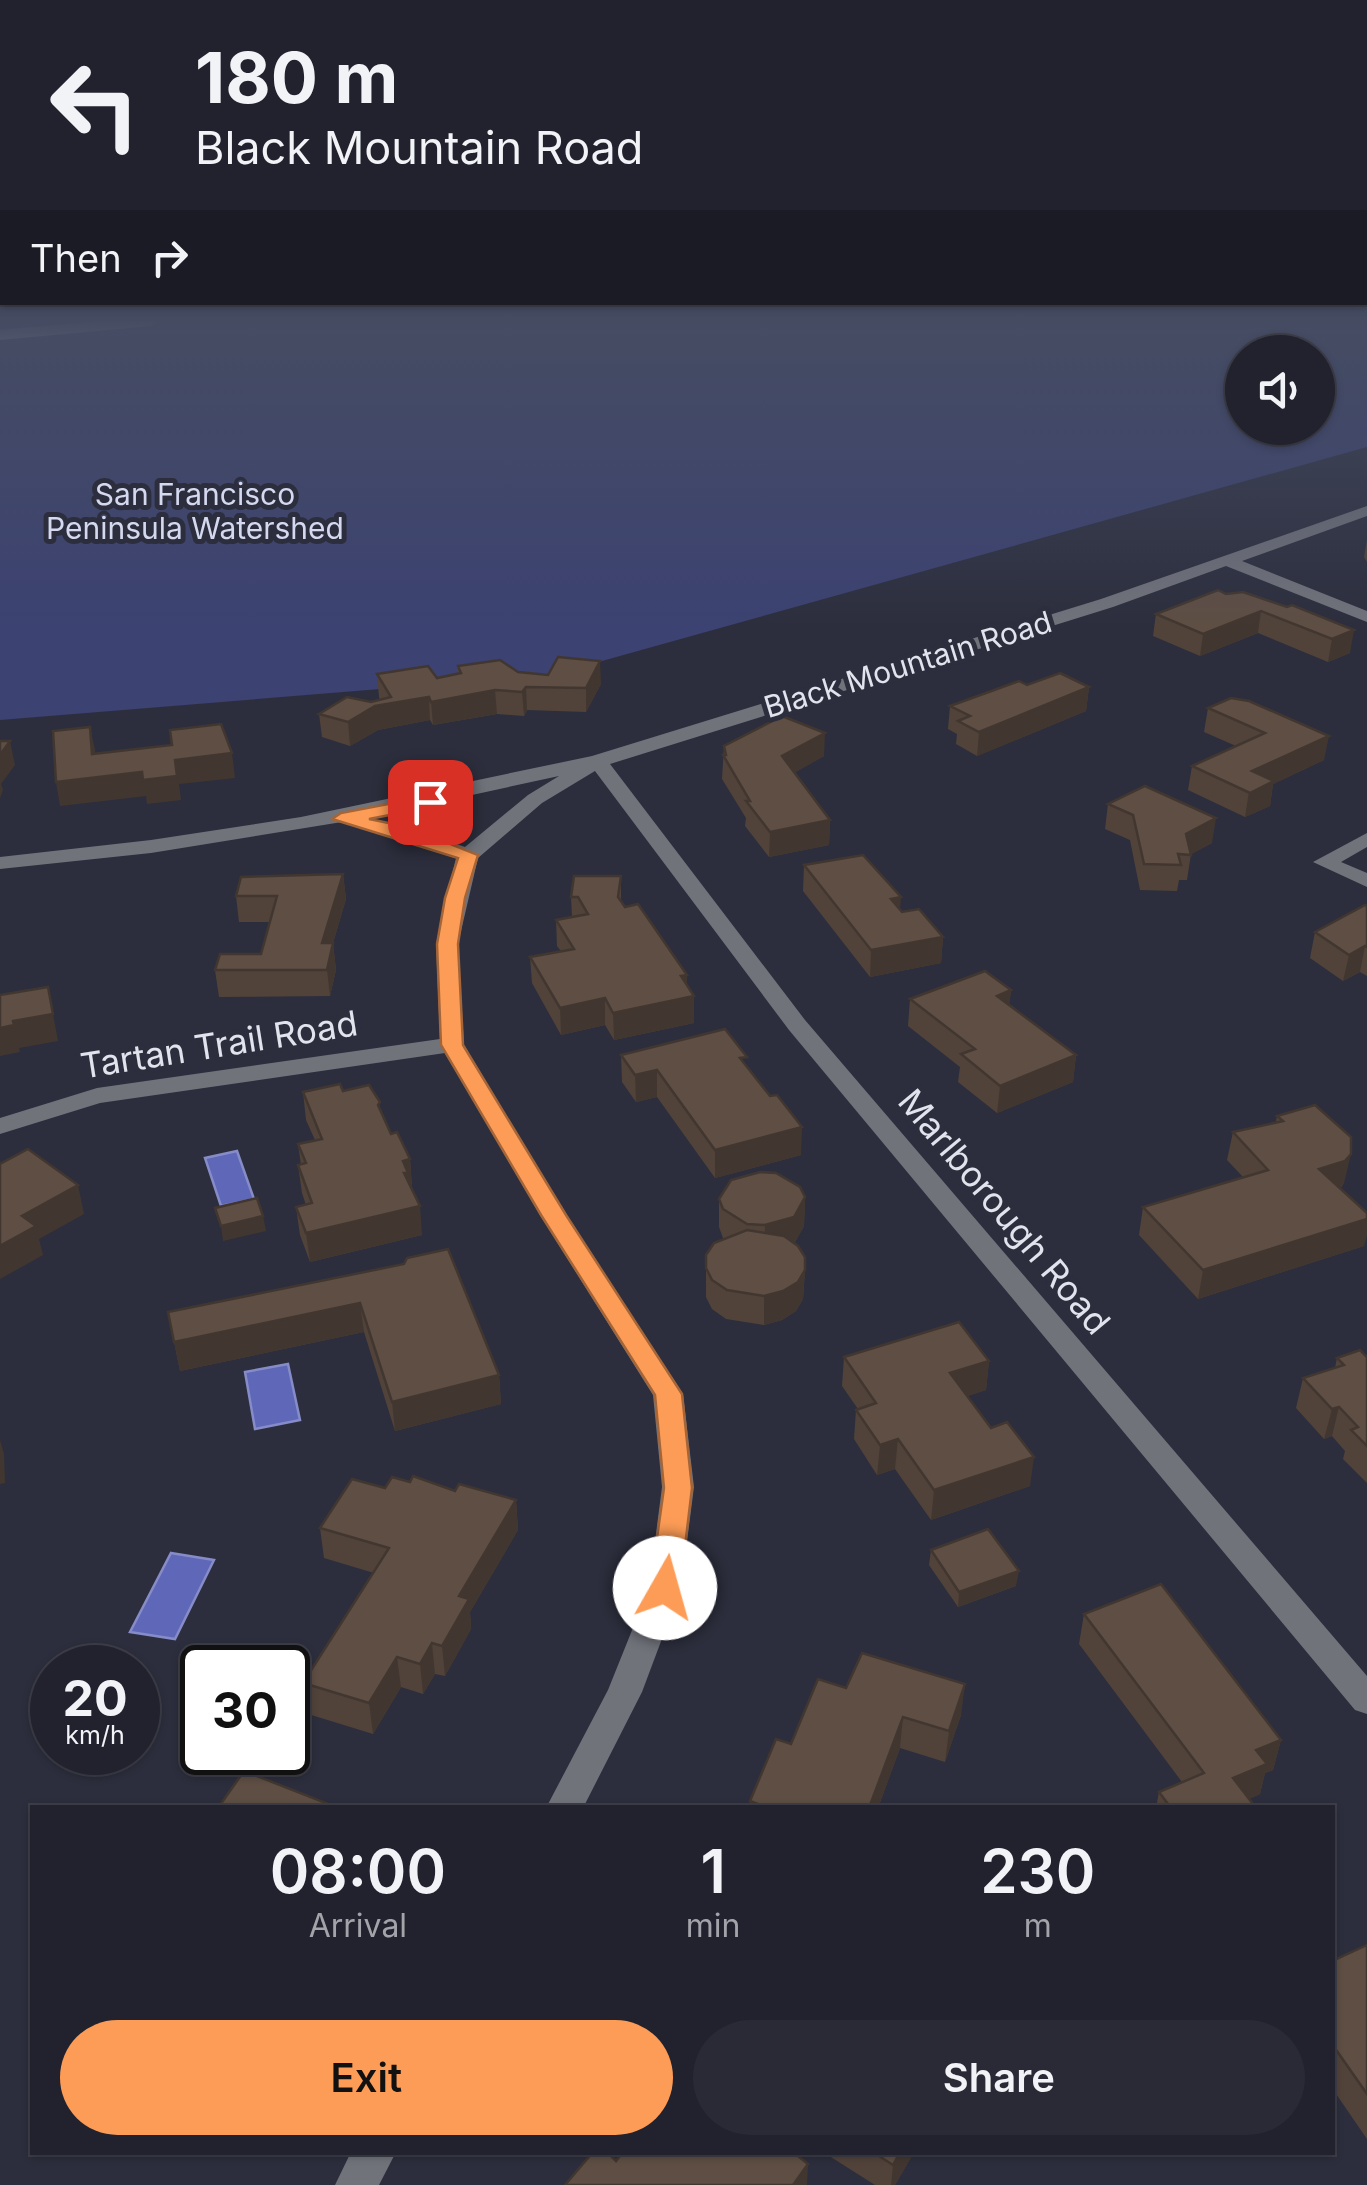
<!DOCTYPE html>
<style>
:root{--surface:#21222e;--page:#292a36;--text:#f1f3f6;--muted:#a2a4aa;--line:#3e3f4a;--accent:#fd9c56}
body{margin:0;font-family:Inter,sans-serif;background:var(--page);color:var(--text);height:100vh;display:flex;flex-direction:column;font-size:38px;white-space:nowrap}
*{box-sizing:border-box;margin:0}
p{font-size:32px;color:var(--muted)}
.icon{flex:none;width:55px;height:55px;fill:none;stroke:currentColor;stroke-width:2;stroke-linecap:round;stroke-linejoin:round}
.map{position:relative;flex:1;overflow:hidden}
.panel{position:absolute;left:30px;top:1805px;width:1305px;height:350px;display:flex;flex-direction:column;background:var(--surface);border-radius:0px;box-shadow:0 2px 8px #0004,0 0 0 2px var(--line)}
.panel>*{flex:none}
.top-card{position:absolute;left:0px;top:0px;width:1368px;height:305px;box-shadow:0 2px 8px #0004,0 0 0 2px var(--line);background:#21222e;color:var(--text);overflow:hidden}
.fabs{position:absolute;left:1225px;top:335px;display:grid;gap:20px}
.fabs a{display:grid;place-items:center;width:110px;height:110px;border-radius:50%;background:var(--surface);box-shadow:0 2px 8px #0004,0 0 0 2px var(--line);font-size:50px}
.speed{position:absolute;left:30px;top:1645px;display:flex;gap:20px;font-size:50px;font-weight:700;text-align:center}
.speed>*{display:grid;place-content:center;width:130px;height:130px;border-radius:50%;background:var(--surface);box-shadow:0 2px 8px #0004,0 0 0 2px var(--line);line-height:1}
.speed small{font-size:25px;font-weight:400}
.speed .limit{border:5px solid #111;border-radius:15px;background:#fff;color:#111}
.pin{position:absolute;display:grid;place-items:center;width:85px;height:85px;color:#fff;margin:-42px;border-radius:20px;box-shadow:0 5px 15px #0006}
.me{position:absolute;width:110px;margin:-55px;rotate:7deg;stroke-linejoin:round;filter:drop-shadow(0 0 8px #0008)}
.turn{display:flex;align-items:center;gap:35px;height:210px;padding:0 30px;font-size:45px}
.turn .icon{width:130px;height:130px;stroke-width:2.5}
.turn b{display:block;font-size:70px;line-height:85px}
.then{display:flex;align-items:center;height:95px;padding:0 30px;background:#0003;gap:20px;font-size:38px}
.eta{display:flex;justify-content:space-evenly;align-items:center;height:170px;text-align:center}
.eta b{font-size:60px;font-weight:600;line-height:70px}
.button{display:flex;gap:20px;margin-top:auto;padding:20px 30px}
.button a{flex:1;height:115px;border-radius:60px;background:var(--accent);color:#111;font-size:40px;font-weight:600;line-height:115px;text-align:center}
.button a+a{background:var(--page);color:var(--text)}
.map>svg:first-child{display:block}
.green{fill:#3c4271;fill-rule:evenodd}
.water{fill:#5f67b8;stroke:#868cc8;stroke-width:2.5}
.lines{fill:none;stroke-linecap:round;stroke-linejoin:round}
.minor{fill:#71737b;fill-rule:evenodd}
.highway{fill:#ccd0e3;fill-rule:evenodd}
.wall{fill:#51433a}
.shaded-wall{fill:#423730}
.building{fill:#5e4e44;stroke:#423730;stroke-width:2.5}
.route{fill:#fd9c56;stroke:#a46538;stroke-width:2.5}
.labels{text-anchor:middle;stroke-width:10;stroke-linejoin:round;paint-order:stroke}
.far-park-label{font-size:30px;fill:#d4d9ef;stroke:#2c2e3d}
.far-street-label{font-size:30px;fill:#e1e3ed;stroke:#2c2e3d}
.street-label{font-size:35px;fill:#e1e3ed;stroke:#2c2e3d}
</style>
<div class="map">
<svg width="1367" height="2185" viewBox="0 0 1367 2185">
<rect width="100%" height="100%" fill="#2c2e3d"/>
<path class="green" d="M0 321H1367V447L552 675 0 720ZM1242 352H1318V428H1242Z"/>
<g class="water">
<polygon points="237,1151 254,1199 221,1206 205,1158"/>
<polygon points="288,1364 300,1420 255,1429 245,1372"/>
<polygon points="171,1553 214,1560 175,1639 130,1632"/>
</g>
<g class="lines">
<g class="minor">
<path d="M1367 506V516L1242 561 1367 611V622L1226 566 1113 607 610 764 805 1020 1367 1676V1714L1355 1710 789 1030 595 771 542 803 478 858 458 944 464 1045 566 1215 683 1394 694 1487 681 1588 642 1692 583 1808H546L608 1690 649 1588 662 1487 653 1395 540 1215 445 1053 100 1103 0 1134V1118L97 1088 440 1039 436 944 456 858 397 836 342 822 151 853 0 869V857L151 840 301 817 592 756 1101 599ZM559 776 528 795 465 847 409 827 366 818Z"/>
<polygon points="1367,833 1367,847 1341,862 1367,873 1367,887 1313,862"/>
<polygon points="351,2152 396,2152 379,2185 335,2185"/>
</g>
<polygon class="highway" points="99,321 158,321 151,326 0,340 0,330"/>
</g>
<g class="wall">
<polygon points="1367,540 1367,562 1364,557"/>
<polygon points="1287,607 1350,653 1328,662 1258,633 1200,656 1153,636 1156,614"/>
<polygon points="458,666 518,672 601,684 586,712 527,710 524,716 497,714 433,725 430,720 378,730 350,746 322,737 319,714 380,700 379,697 377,674 437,678 458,673"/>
<polygon points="1027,685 1089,687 1086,711 977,756 956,744 957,734 948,729 950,706"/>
<polygon points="1208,708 1324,760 1273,784 1270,806 1245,817 1188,790 1192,766 1236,746 1204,732"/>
<polygon points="724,746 824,756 795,772 830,820 829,845 769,857 745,826 746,818 722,779"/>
<polygon points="1108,804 1212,843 1191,854 1187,880 1179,880 1177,891 1140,890 1130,840 1105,829"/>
<polygon points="804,865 900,910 943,937 941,963 870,977 803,891"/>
<polygon points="343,874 346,899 333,943 336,970 330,996 219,997 215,970 261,954 270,922 239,922 236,896"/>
<polygon points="621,876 621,902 687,975 687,985 694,1023 614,1040 605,1025 561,1035 532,983 530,957 561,951 557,946 556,920 572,917 571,897"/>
<polygon points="1367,906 1367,976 1360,972 1343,981 1310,958 1315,932"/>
<polygon points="1011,990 1009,1005 1076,1055 1073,1082 997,1113 958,1082 960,1067 908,1026 910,999"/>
<polygon points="621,1055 747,1066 801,1155 715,1178 657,1097 636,1102 622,1082"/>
<polygon points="343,1091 381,1113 391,1134 410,1159 412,1187 411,1188 422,1235 310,1262 300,1235 296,1207 306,1205 302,1193 298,1165 301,1165 298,1144 315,1140 306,1120 303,1092"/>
<polygon points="1277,1116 1344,1183 1340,1189 1364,1246 1198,1299 1139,1235 1143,1207 1243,1177 1227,1160 1233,1132 1276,1122"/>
<polygon points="805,1197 804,1226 794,1244 805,1270 803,1299 796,1311 782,1320 764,1325 726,1319 712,1309 706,1297 706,1255 725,1239 723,1238 719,1227 719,1199"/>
<polygon points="404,1264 499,1375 501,1404 395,1431 364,1332 180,1371 168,1312"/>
<polygon points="844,1357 989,1361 986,1390 967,1396 1030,1486 931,1520 895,1469 877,1475 854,1439 856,1410 858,1409 842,1386"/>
<polygon points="1367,1357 1367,1483 1343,1459 1345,1451 1332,1436 1324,1439 1296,1408 1303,1378 1335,1368 1337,1358"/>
<polygon points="410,1482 455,1491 516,1500 518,1530 470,1612 471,1629 445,1676 435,1674 423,1694 401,1687 373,1734 308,1714 303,1683 374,1573 324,1558 320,1528 385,1488"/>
<polygon points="931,1550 1016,1586 958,1607 929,1565"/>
<polygon points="1084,1614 1281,1740 1273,1770 1265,1773 1260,1794 1249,1799 1256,1808 1156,1808 1159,1792 1182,1782 1079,1644"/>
<polygon points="846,1688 961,1715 945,1762 900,1748 878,1808 750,1808 750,1801 791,1744"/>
<polygon points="1367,1945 1367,2139 1332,2088 1332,1961"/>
<polygon points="823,2152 914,2152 895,2185 875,2185"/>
</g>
<g class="shaded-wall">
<polygon points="1261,611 1258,633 1200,656 1203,634"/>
<polygon points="1354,630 1350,653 1328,662 1332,639"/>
<polygon points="600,661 601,684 586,712 586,688"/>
<polygon points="526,687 527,710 524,716 522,692"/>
<polygon points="1089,687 1086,711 977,756 979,732"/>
<polygon points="495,690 497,714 433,725 431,702"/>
<polygon points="429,697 430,720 378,730 350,746 348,722 375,706"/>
<polygon points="90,727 95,750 97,777 175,760 232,753 235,778 179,784 181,800 147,804 146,796 60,806 56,782 92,754"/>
<polygon points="825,733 824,756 782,780 782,756"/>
<polygon points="1329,736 1324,760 1273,784 1270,806 1245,817 1252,771"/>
<polygon points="10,741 15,765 1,784 3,790 0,798 0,755"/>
<polygon points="1216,818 1212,843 1190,855 1186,834"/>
<polygon points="830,820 829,845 769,857 770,832"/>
<polygon points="343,874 346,899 325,970 322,943"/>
<polygon points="901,897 899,922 891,899"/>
<polygon points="943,937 941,963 870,977 871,950"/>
<polygon points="333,943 336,970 330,996 327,970"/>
<polygon points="1365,946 1360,972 1343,981 1349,955"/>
<polygon points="687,975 687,997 694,996 694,1023 614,1040 613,1013 681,976"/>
<polygon points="48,987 58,1041 19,1048 20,1052 0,1056 0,1028 13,1021"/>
<polygon points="1011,990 1008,1017 997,996"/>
<polygon points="605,998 605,1025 561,1035 560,1008"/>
<polygon points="1076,1055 1073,1082 997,1113 1000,1086"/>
<polygon points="657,1070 657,1097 636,1102 635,1075"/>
<polygon points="802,1127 801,1155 715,1178 715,1150"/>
<polygon points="1351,1154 1344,1183 1339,1189 1319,1169"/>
<polygon points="410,1159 412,1187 409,1188 411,1201 403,1161"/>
<polygon points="78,1185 84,1214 39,1239 43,1255 0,1279 0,1246 22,1216"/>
<polygon points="805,1197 804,1226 793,1246 764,1254 765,1225"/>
<polygon points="420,1206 422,1235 310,1262 306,1233"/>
<polygon points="263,1216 266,1231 223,1241 221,1226"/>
<polygon points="1367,1219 1367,1236 1364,1246 1198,1299 1203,1270"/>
<polygon points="805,1270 803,1299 796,1311 782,1320 764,1325 764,1296"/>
<polygon points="360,1303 364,1332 180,1371 174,1342"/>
<polygon points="989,1361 986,1390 947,1403 950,1373"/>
<polygon points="499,1375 501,1404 395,1431 392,1402"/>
<polygon points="1339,1407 1332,1436 1324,1439 1332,1409"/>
<polygon points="898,1439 895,1469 877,1475 880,1445"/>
<polygon points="0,1440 4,1454 5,1483 0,1484"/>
<polygon points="1034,1457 1030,1486 931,1520 934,1490"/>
<polygon points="516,1500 518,1530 470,1612 471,1629 445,1676 442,1646 459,1596"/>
<polygon points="1019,1571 1016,1586 958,1607 959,1592"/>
<polygon points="432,1643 435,1674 423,1694 420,1664"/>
<polygon points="397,1657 401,1687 373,1734 369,1703"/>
<polygon points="965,1684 961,1715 945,1762 949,1731"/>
<polygon points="903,1717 900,1748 878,1808 869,1808"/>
<polygon points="1281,1740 1273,1770 1265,1773 1260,1794 1228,1808 1233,1778 1256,1750"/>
<polygon points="900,2152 914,2152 895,2185 891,2185 893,2165"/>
<polygon points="808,2164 807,2185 793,2185"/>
</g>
<g class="building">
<polygon points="1218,590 1226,594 1243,592 1287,607 1292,605 1354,630 1332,639 1261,611 1203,634 1156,614"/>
<polygon points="558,657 600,661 586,688 526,687 522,692 495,690 431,702 429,697 375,706 348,722 319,714 347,697 371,702 391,697 377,674 428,666 437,678 461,673 458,666 500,660 518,672 548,675"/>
<polygon points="1060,673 1089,687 979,732 958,721 970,716 950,706 1019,681 1027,685"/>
<polygon points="1231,698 1249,701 1329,736 1252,771 1274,781 1250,793 1192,766 1265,733 1208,708"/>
<polygon points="782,716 825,733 782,756 830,820 770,832 746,801 750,801 723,755 726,755 724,746"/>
<polygon points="221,724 232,753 175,760 177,776 143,780 142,772 56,782 53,731 90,727 92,754 172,745 170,730"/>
<polygon points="0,741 10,741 0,755"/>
<polygon points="1145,786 1216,818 1186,834 1191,855 1178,854 1181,865 1144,864 1133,815 1108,804"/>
<polygon points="863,855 901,897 891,899 902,912 919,909 943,937 871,950 804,865"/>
<polygon points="343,874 322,943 333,943 327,970 215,970 220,954 261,954 277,896 236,896 241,877"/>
<polygon points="574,876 621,876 618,897 625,907 638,904 687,975 681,976 694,996 613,1013 605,998 560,1008 530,957 574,949 556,920 588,914 578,897 571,897"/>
<polygon points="1365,905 1367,906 1367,947 1365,946 1349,955 1315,932"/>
<polygon points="985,971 1011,990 997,996 1076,1055 1000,1086 961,1054 975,1049 910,999"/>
<polygon points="48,987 53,1014 13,1021 14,1025 0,1028 0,995"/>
<polygon points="725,1029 747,1057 740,1058 770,1096 777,1095 802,1127 715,1150 657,1070 635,1075 621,1055"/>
<polygon points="340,1084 343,1091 369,1085 380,1102 378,1105 391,1134 397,1132 410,1159 403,1161 408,1173 404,1173 420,1206 306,1233 296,1207 312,1203 298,1165 306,1163 298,1144 322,1139 303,1092"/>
<polygon points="1315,1105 1351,1137 1351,1154 1345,1161 1319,1169 1367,1213 1367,1219 1203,1270 1143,1207 1268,1170 1233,1132 1283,1121 1277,1116"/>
<polygon points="28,1149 78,1185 22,1216 36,1226 0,1246 0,1164"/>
<polygon points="760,1172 776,1173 800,1187 805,1197 794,1217 765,1225 747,1224 723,1209 719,1199 731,1180"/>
<polygon points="257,1198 263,1216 221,1226 215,1208"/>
<polygon points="747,1230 784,1236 798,1246 805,1257 805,1270 798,1282 783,1291 764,1296 727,1290 712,1280 706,1268 706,1255 714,1243"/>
<polygon points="448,1249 499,1375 392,1402 360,1303 174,1342 168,1312 404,1264 407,1258"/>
<polygon points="959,1322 989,1361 950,1373 991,1428 1007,1422 1034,1457 934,1490 898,1439 880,1445 856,1410 876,1403 844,1357"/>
<polygon points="1360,1350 1367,1357 1367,1446 1351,1430 1358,1427 1339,1407 1332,1409 1303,1378 1344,1365 1337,1358"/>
<polygon points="413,1476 455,1491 459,1484 516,1500 459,1596 469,1599 442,1646 432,1643 420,1664 397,1657 369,1703 303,1683 389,1548 320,1528 352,1479 385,1488 392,1477 410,1482"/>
<polygon points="988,1529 1019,1571 959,1592 931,1550"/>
<polygon points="1161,1584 1281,1740 1256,1750 1267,1764 1233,1778 1256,1808 1171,1808 1159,1792 1204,1773 1084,1614"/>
<polygon points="862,1653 965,1684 949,1731 903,1717 869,1808 768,1808 750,1801 776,1739 791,1744 818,1679 846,1688"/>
<polygon points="244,1771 331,1805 329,1808 218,1808"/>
<polygon points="1367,1945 1367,2094 1332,2044 1332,1961"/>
<polygon points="593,2152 607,2152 616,2161 623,2152 793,2152 808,2164 793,2185 565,2185"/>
<polygon points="873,2152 900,2152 893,2165"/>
</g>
<linearGradient id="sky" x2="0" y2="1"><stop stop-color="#181922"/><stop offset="0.51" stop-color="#454c62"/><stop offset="1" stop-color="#454c62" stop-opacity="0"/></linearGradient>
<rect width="1367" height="627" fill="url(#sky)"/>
<polygon class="route" points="430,796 436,798 436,806 369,819 408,827 478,855 465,898 458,944 463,1045 566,1215 682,1394 692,1488 680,1588 675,1596 665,1599 654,1596 650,1588 664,1488 655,1395 541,1215 441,1045 437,944 445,898 458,858 332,819 341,813"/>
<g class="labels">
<g class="far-park-label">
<text x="195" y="505">San Francisco<tspan x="195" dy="34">Peninsula Watershed</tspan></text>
</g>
<g class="far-street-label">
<text transform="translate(908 665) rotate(-17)" y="10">Black Mountain Road</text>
</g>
<g class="street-label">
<text transform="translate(219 1045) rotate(-9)" y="12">Tartan Trail Road</text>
<text transform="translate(1004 1212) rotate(50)" y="12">Marlborough Road</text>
</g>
</g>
</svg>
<div class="fabs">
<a><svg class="icon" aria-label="sound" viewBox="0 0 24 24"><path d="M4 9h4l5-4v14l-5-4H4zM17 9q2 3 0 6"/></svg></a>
</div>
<div class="speed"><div>20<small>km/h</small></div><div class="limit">30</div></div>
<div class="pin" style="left:430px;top:802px;background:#d93025"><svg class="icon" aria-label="arrive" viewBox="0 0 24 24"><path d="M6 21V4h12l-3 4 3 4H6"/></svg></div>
<svg class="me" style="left:665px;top:1588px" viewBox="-20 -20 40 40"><circle r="19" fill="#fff"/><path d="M0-13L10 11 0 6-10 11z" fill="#fd9c56"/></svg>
<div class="top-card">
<div class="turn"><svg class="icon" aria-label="left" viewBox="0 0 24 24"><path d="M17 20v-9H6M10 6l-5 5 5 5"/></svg><div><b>180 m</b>Black Mountain Road</div></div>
<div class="then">Then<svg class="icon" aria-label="right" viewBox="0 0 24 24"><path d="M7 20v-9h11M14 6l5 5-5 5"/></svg></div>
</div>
<section class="panel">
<div class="eta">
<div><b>08:00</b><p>Arrival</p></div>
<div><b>1</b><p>min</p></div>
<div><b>230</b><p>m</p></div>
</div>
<div class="button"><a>Exit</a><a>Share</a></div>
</section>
</div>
